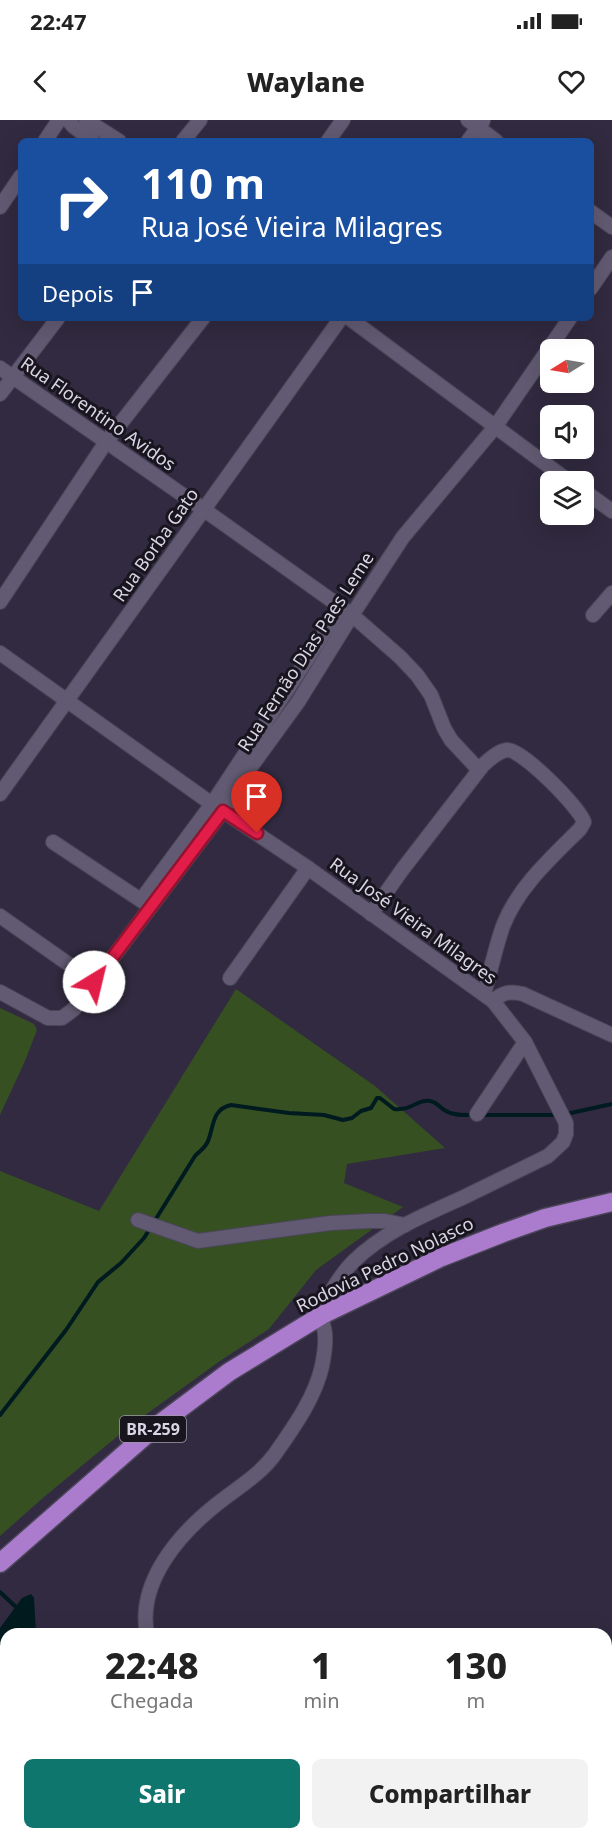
<!DOCTYPE html>
<html lang="pt">
<meta charset="utf-8">
<style>
:root{--surface:#fff;--page:#f2f2f2;--text:#222;--muted:#767676;--accent:#0f766e}
body{margin:0;font-family:"Noto Sans",sans-serif;background:var(--page);color:var(--text);height:100vh;display:flex;flex-direction:column;font-size:22px;white-space:nowrap}
*{box-sizing:border-box;margin:0}
p{font-size:20px;color:var(--muted)}
.icon{flex:none;width:33px;height:33px;fill:none;stroke:currentColor;stroke-width:2;stroke-linecap:round;stroke-linejoin:round}
.map{position:relative;flex:1;overflow:hidden}
.sheet{position:absolute;left:0px;top:1508px;width:612px;height:212px;display:flex;flex-direction:column;background:var(--surface);border-radius:18px 18px 0 0;box-shadow:0 6px 24px #0002}
.sheet>*{flex:none}
.banner{position:absolute;left:18px;top:18px;width:576px;height:183px;border-radius:9px;box-shadow:0 6px 24px #0002;background:#1a4fa0;color:#fff;overflow:hidden}
.needle{width:39px;rotate:259deg}
.fabs{position:absolute;left:540px;top:219px;display:grid;gap:12px}
.fabs a{display:grid;place-items:center;width:54px;height:54px;border-radius:9px;background:var(--surface);box-shadow:0 6px 24px #0002;font-size:30px}
.pin{position:absolute;display:grid;place-items:center;width:51px;height:51px;color:#fff;margin:-62px -26px;border-radius:50% 50% 50% 0;rotate:-45deg;box-shadow:0 0 6px #0007}
.pin .icon{rotate:45deg}
.me{position:absolute;width:66px;margin:-33px;rotate:36deg;stroke-linejoin:round;filter:drop-shadow(0 0 4px #0008)}
.turn{display:flex;align-items:center;gap:21px;height:126px;padding:0 24px;font-size:27px}
.turn .icon{width:78px;height:78px;stroke-width:2.5}
.turn b{display:block;font-size:42px;line-height:51px}
.then{display:flex;align-items:center;height:57px;padding:0 24px;background:#0003;gap:12px;font-size:22px}
.eta{display:flex;justify-content:space-evenly;align-items:center;height:102px;text-align:center}
.eta b{font-size:36px;font-weight:800;line-height:42px}
.cta{display:flex;gap:12px;margin-top:auto;padding:12px 24px}
.cta a{flex:1;height:69px;border-radius:9px;background:var(--accent);color:#fff;font-size:24px;font-weight:800;line-height:69px;text-align:center}
.cta a+a{background:var(--page);color:var(--text)}
.status{display:flex;justify-content:space-between;align-items:center;height:42px;padding:0 30px;background:var(--surface);direction:ltr}
.status svg{height:16px;fill:currentColor}
header{display:flex;justify-content:space-between;align-items:center;height:78px;padding:0 24px;background:var(--surface);font-size:27px;font-weight:800}
.map>svg:first-child{display:block}
.green{fill:#365022}
.water{fill:#001b1f}
.lines{fill:none;stroke-linecap:round;stroke-linejoin:round}
.stream{stroke:#001b1f;stroke-width:4}
.street-casing{stroke:#4b4558;stroke-width:16}
.highway-casing{stroke:#4b4558;stroke-width:21}
.street{stroke:#615a72;stroke-width:14}
.highway{stroke:#ab7bce;stroke-width:18}
.route-casing{stroke:#92132f;stroke-width:15}
.route{stroke:#e11d48;stroke-width:10}
.labels{text-anchor:middle;stroke-width:6;stroke-linejoin:round;paint-order:stroke}
.shield{fill:#18151f;stroke:#9f9ba9;stroke-width:1.5}
.shield-label{font-size:16px;font-weight:bold;fill:#d9d5e4}
.street-label{font-size:18px;fill:#d9d5e4;stroke:#18151f}
</style>
<div class="status"><b>22:47</b><svg viewBox="0 0 49 12"><path d="M0 12V9h3v3zM5 12V6h3v6zM10 12V3h3v9zM15 12V0h3v12zM26 1h20v11H26zM47 4h2v5h-2z"/></svg></div>
<header><svg class="icon" aria-label="back" viewBox="0 0 24 24"><path d="M15 5l-7 7 7 7"/></svg>Waylane<svg class="icon" aria-label="heart" viewBox="0 0 24 24"><path d="M12 20l-8-8c-3-5 5-10 8-4 3-6 11-1 8 4z"/></svg></header>
<div class="map">
<svg width="612" height="1718" viewBox="0 0 612 1718">
<rect width="100%" height="100%" fill="#312a40"/>
<g class="green">
<polygon points="236,869 375,966 445,1028 347,1044 344,1063 403,1087 316,1150 269,1209 220,1241 130,1306 44,1377 0,1416 0,1051 99,1091"/>
<polygon points="0,888 34,904 37,910 25,941 0,995"/>
</g>
<g class="water">
<polygon points="31,1474 34,1478 36,1513 6,1514 6,1691 0,1683 0,1508 22,1478"/>
<polygon points="14,1713 145,1713 148,1718 14,1718"/>
</g>
<g class="lines">
<g class="stream">
<polyline points="566,994 612,984"/>
<polyline points="482,995 558,995"/>
<path d="M0 1295 66 1210 98 1162 121 1143 144 1118 195 1036C200 1031 206 1027 208 1021 214 1006 212 989 231 985L289 993 324 995 343 1000 352 998 361 991 371 988 377 978H380L394 989C412 991 417 979 430 981 437 982 440 988 446 991 454 996 465 995 474 995"/>
<polyline points="0,1472 17,1488"/>
</g>
<defs>
<g id="street">
<polyline points="68,0 73,6 93,21"/>
<polyline points="86,0 119,21"/>
<polyline points="468,0 496,21"/>
<polyline points="45,21 59,0"/>
<polyline points="183,21 200,0"/>
<polyline points="328,21 343,0"/>
<polyline points="468,21 483,1"/>
<polyline points="0,87 21,56"/>
<polyline points="591,92 612,107"/>
<polyline points="591,168 612,137"/>
<polyline points="349,198 570,362"/>
<polyline points="0,248 203,389 352,495 400,537 417,555 431,575 444,608 451,620 479,650"/>
<polyline points="0,274 58,198"/>
<polyline points="584,371 612,391"/>
<polyline points="0,482 106,322 203,198"/>
<polyline points="593,495 612,473"/>
<polyline points="0,533 212,684"/>
<polyline points="0,674 341,198"/>
<polyline points="53,722 148,785"/>
<polyline points="141,780 212,684 341,488"/>
<path d="M371 794 402 750 483 645C490 639 498 631 507 630 522 629 580 688 584 702L580 709C551 738 518 767 503 806 495 828 491 851 484 873"/>
<polyline points="0,796 94,862"/>
<polyline points="230,858 308,748"/>
<polyline points="0,872 48,898 62,898 74,889 223,691 245,655 298,582 352,495 403,417 495,307 570,198"/>
<path d="M493 881C503 872 510 871 523 874L612 915"/>
<polyline points="477,994 525,922"/>
<polyline points="138,1100 198,1121 331,1103 369,1101 385,1101 405,1105"/>
<path d="M147 1514C137 1462 179 1414 217 1384 237 1368 260 1355 275 1334 293 1308 315 1278 322 1246 324 1236 326 1225 325 1215 325 1209 322 1203 322 1197 321 1183 343 1152 353 1142 383 1112 424 1095 462 1078 491 1064 519 1050 548 1036L563 1022 566 1014V1003L525 922 493 881 308 748 223 691"/>
</g>
<polyline id="highway" points="0,1443 154,1308 229,1252 322,1195 442,1137 503,1113 545,1098 612,1082"/>
</defs>
<use href="#street" class="street-casing"/>
<use href="#highway" class="highway-casing"/>
<use href="#street" class="street"/>
<use href="#highway" class="highway"/>
</g>
<g class="lines">
<defs>
<polyline id="route" points="94,862 223,691 257,713"/>
</defs>
<use href="#route" class="route-casing"/>
<use href="#route" class="route"/>
</g>
<g class="labels">
<rect class="shield" x="120" y="1296" width="66" height="26" rx="4.5"/>
<g class="shield-label">
<text x="153" y="1315">BR-259</text>
</g>
<g class="street-label">
<text transform="translate(98 294) rotate(35)" y="6">Rua Florentino Avidos</text>
<text transform="translate(156 425) rotate(-55)" y="6">Rua Borba Gato</text>
<text transform="translate(306 532) rotate(-57)" y="6">Rua Fernão Dias Paes Leme</text>
<text transform="translate(413 801) rotate(36)" y="6">Rua José Vieira Milagres</text>
<text transform="translate(385 1145) rotate(-26)" y="6">Rodovia Pedro Nolasco</text>
</g>
</g>
</svg>
<div class="fabs">
<a><svg class="needle" viewBox="-14 -14 28 28"><path d="M0-13l5 13h-10z" fill="#e53935"/><path d="M0 13l5-13h-10z" fill="#767676"/></svg></a>
<a><svg class="icon" aria-label="sound" viewBox="0 0 24 24"><path d="M4 9h4l5-4v14l-5-4H4zM17 9q2 3 0 6"/></svg></a>
<a><svg class="icon" aria-label="layers" viewBox="0 0 24 24"><path d="M12 4l9 5-9 5-9-5zM3 14l9 5 9-5"/></svg></a>
</div>
<div class="pin" style="left:257px;top:713px;background:#d93025"><svg class="icon" aria-label="arrive" viewBox="0 0 24 24"><path d="M6 21V4h12l-3 4 3 4H6"/></svg></div>
<svg class="me" style="left:94px;top:862px" viewBox="-20 -20 40 40"><circle r="19" fill="#fff"/><path d="M0-13L10 11 0 6-10 11z" fill="#e11d48"/></svg>
<div class="banner">
<div class="turn"><svg class="icon" aria-label="right" viewBox="0 0 24 24"><path d="M7 20v-9h11M14 6l5 5-5 5"/></svg><div><b>110 m</b>Rua José Vieira Milagres</div></div>
<div class="then">Depois<svg class="icon" aria-label="arrive" viewBox="0 0 24 24"><path d="M6 21V4h12l-3 4 3 4H6"/></svg></div>
</div>
<section class="sheet">
<div class="eta">
<div><b>22:48</b><p>Chegada</p></div>
<div><b>1</b><p>min</p></div>
<div><b>130</b><p>m</p></div>
</div>
<div class="cta"><a>Sair</a><a>Compartilhar</a></div>
</section>
</div>
